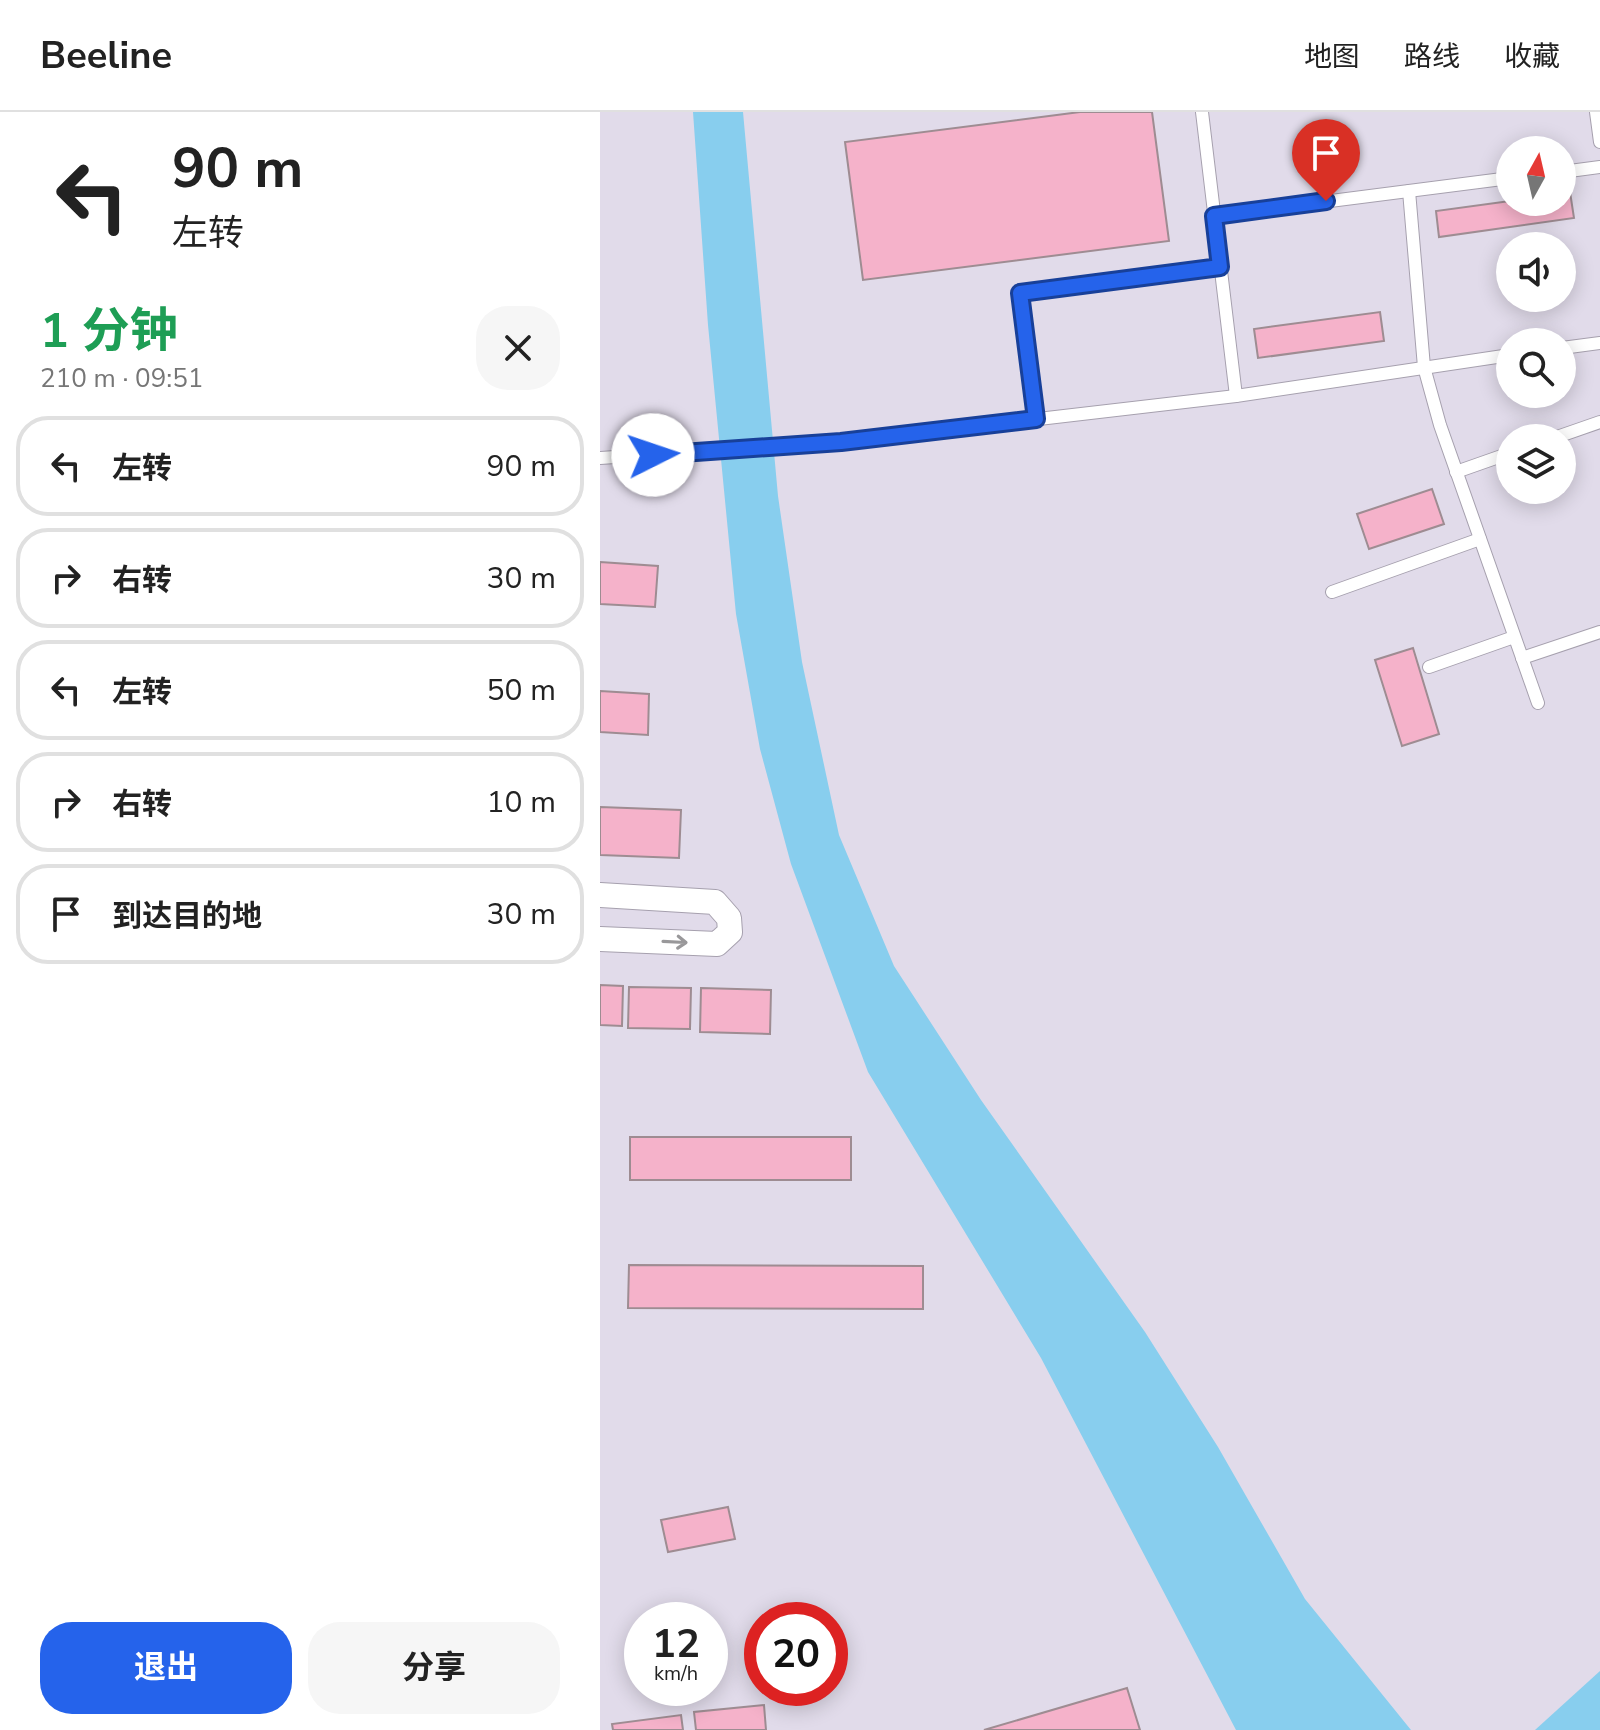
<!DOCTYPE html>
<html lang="zh">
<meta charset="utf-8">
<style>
:root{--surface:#fff;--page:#f6f6f6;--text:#222;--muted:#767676;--line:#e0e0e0;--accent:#2563eb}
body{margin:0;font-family:"Nunito Sans","Noto Sans SC",sans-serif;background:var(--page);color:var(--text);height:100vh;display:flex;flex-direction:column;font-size:30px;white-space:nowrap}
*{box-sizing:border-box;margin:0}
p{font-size:26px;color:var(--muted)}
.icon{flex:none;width:44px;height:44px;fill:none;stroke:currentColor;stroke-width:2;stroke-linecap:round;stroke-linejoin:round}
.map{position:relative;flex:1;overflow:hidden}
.sheet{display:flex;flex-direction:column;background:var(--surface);width:600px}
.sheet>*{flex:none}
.hud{background:#fff;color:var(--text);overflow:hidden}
.needle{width:52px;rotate:8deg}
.fabs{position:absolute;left:896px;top:24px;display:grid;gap:16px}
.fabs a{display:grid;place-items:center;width:80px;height:80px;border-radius:50%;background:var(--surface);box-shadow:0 4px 20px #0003;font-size:40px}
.speed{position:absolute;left:24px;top:1490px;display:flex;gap:16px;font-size:40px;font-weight:700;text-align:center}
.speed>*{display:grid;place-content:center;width:104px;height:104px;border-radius:50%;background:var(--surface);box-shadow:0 4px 20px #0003;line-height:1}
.speed small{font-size:20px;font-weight:400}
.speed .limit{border:12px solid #d22;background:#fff;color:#111}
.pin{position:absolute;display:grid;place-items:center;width:68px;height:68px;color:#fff;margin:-82px -34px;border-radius:50% 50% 50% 0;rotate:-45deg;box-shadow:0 0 8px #0007}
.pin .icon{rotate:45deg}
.me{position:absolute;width:88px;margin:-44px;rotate:86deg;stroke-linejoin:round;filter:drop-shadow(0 0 6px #0008)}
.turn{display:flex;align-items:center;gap:28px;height:168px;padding:0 40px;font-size:36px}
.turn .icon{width:104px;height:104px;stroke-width:2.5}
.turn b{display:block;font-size:56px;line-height:68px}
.round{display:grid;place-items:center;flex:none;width:84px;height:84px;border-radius:32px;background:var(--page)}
.head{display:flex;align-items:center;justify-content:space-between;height:136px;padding:0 40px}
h1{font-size:48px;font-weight:700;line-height:60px;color:#1e9e55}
.button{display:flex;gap:16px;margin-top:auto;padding:16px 40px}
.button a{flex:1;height:92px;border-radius:32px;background:var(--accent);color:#fff;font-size:32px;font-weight:700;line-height:92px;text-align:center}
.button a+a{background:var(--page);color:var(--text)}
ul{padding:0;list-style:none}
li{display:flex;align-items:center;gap:24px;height:100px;margin:0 16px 12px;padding:0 24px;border:4px solid var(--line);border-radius:32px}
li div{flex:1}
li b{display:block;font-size:30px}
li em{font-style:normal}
header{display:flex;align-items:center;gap:48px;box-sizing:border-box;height:112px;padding:0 40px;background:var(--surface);border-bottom:2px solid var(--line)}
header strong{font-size:38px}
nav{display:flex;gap:44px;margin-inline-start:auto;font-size:28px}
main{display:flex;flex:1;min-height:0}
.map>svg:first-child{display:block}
.water{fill:#88ceee}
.building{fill:#f5b2ca;stroke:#9e8c92;stroke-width:2}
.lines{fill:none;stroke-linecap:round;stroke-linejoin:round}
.service-casing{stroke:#a6a0ae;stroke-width:14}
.minor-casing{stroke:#a6a0ae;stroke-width:26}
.service{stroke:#fff;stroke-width:12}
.minor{stroke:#fff;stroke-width:24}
.oneway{stroke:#99989a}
.route-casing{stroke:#184099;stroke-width:20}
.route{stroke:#2563eb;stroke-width:14}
</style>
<header>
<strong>Beeline</strong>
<nav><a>地图</a><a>路线</a><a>收藏</a></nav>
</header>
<main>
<section class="sheet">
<div class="hud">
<div class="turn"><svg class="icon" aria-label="left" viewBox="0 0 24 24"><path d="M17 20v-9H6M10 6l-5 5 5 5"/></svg><div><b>90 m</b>左转</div></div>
</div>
<div class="head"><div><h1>1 分钟</h1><p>210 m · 09:51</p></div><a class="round"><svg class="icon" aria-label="close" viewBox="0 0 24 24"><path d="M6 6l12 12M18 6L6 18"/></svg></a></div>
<ul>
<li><svg class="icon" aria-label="left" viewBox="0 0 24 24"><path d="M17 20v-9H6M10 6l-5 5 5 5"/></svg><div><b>左转</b></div><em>90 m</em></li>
<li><svg class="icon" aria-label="right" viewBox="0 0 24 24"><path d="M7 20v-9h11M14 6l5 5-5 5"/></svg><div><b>右转</b></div><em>30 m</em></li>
<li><svg class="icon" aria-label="left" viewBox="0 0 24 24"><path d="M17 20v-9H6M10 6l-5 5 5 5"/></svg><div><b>左转</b></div><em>50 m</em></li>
<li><svg class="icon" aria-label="right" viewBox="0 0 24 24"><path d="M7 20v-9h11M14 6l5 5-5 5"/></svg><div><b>右转</b></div><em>10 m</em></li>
<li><svg class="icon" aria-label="arrive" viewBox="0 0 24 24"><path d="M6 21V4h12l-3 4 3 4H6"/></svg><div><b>到达目的地</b></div><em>30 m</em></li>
</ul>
<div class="button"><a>退出</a><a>分享</a></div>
</section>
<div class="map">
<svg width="1000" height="1618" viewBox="0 0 1000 1618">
<rect width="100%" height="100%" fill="#e1dbea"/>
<g class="water">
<polygon points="93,0 143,0 178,384 202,550 239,723 294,854 381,988 545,1220 618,1335 705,1487 811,1618 636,1618 441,1246 268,960 191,752 160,637 136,502 108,213"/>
<polygon points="1000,1559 1000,1618 935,1618"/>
</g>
<g class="building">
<polygon points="480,0 552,0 569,129 263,168 245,30"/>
<polygon points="970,80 974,106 839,125 836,99 910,89 962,90 962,82"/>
<polygon points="780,200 784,229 658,246 654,217"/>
<polygon points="832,377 844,412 769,437 757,402"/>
<polygon points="0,450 58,454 55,495 0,492"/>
<polygon points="813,536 839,622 802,634 775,548"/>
<polygon points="0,579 49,582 48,623 0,620"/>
<polygon points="0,695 81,698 79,746 0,743"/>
<polygon points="0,873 23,874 22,914 0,913"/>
<polygon points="29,875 91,876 90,917 28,916"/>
<polygon points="101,876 171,878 170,922 100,920"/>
<rect x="30" y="1025" width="221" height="43"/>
<polygon points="29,1153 323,1154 323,1197 28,1196"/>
<polygon points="128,1395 135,1427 68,1440 61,1408"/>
<polygon points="527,1576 540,1618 384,1618"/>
<polygon points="164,1593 166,1618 96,1618 94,1600"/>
<polygon points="81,1603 83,1618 13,1618 12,1612"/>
</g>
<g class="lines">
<defs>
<g id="service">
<polyline points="602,0 636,284"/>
<polyline points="996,0 1000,30"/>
<polyline points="962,60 1000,55"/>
<polyline points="809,79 824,255 840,313 938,591"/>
<polyline points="614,104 910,66"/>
<polyline points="962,236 1000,231"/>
<polyline points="436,307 420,181 620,155"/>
<polyline points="954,326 1000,310"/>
<polyline points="0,346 241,330 636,284 910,243"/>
<polyline points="856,360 910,341"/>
<polyline points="732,480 880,427"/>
<polyline points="922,546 1000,520"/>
<polyline points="829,555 914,525"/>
</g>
<polyline id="minor" points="0,783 115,790 129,806 130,820 117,832 0,827"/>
</defs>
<use href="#service" class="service-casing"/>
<use href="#minor" class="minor-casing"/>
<use href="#service" class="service"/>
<use href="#minor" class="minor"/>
</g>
<defs><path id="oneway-shaft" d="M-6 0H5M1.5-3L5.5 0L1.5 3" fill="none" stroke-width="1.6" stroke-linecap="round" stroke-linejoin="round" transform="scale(2)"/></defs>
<use class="oneway" href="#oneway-shaft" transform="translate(75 830) rotate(3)"/>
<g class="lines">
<defs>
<polyline id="route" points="53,343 241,330 436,307 420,181 620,155 614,104 726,89"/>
</defs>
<use href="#route" class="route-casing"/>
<use href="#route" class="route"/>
</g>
</svg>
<div class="fabs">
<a><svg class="needle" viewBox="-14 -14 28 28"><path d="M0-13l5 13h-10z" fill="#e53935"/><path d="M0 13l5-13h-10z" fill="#767676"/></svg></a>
<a><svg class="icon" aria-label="sound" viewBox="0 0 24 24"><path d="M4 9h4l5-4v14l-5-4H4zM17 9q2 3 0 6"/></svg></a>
<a><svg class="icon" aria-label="search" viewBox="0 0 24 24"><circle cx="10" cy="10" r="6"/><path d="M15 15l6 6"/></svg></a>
<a><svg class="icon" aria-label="layers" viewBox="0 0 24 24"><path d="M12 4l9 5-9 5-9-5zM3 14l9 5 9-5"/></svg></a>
</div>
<div class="speed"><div>12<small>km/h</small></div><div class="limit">20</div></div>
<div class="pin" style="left:726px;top:89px;background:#d93025"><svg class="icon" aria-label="arrive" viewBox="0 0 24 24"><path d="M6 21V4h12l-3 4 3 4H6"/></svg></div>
<svg class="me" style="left:53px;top:343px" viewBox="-20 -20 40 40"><circle r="19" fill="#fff"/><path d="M0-13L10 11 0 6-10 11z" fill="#2563eb"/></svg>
</div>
</main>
